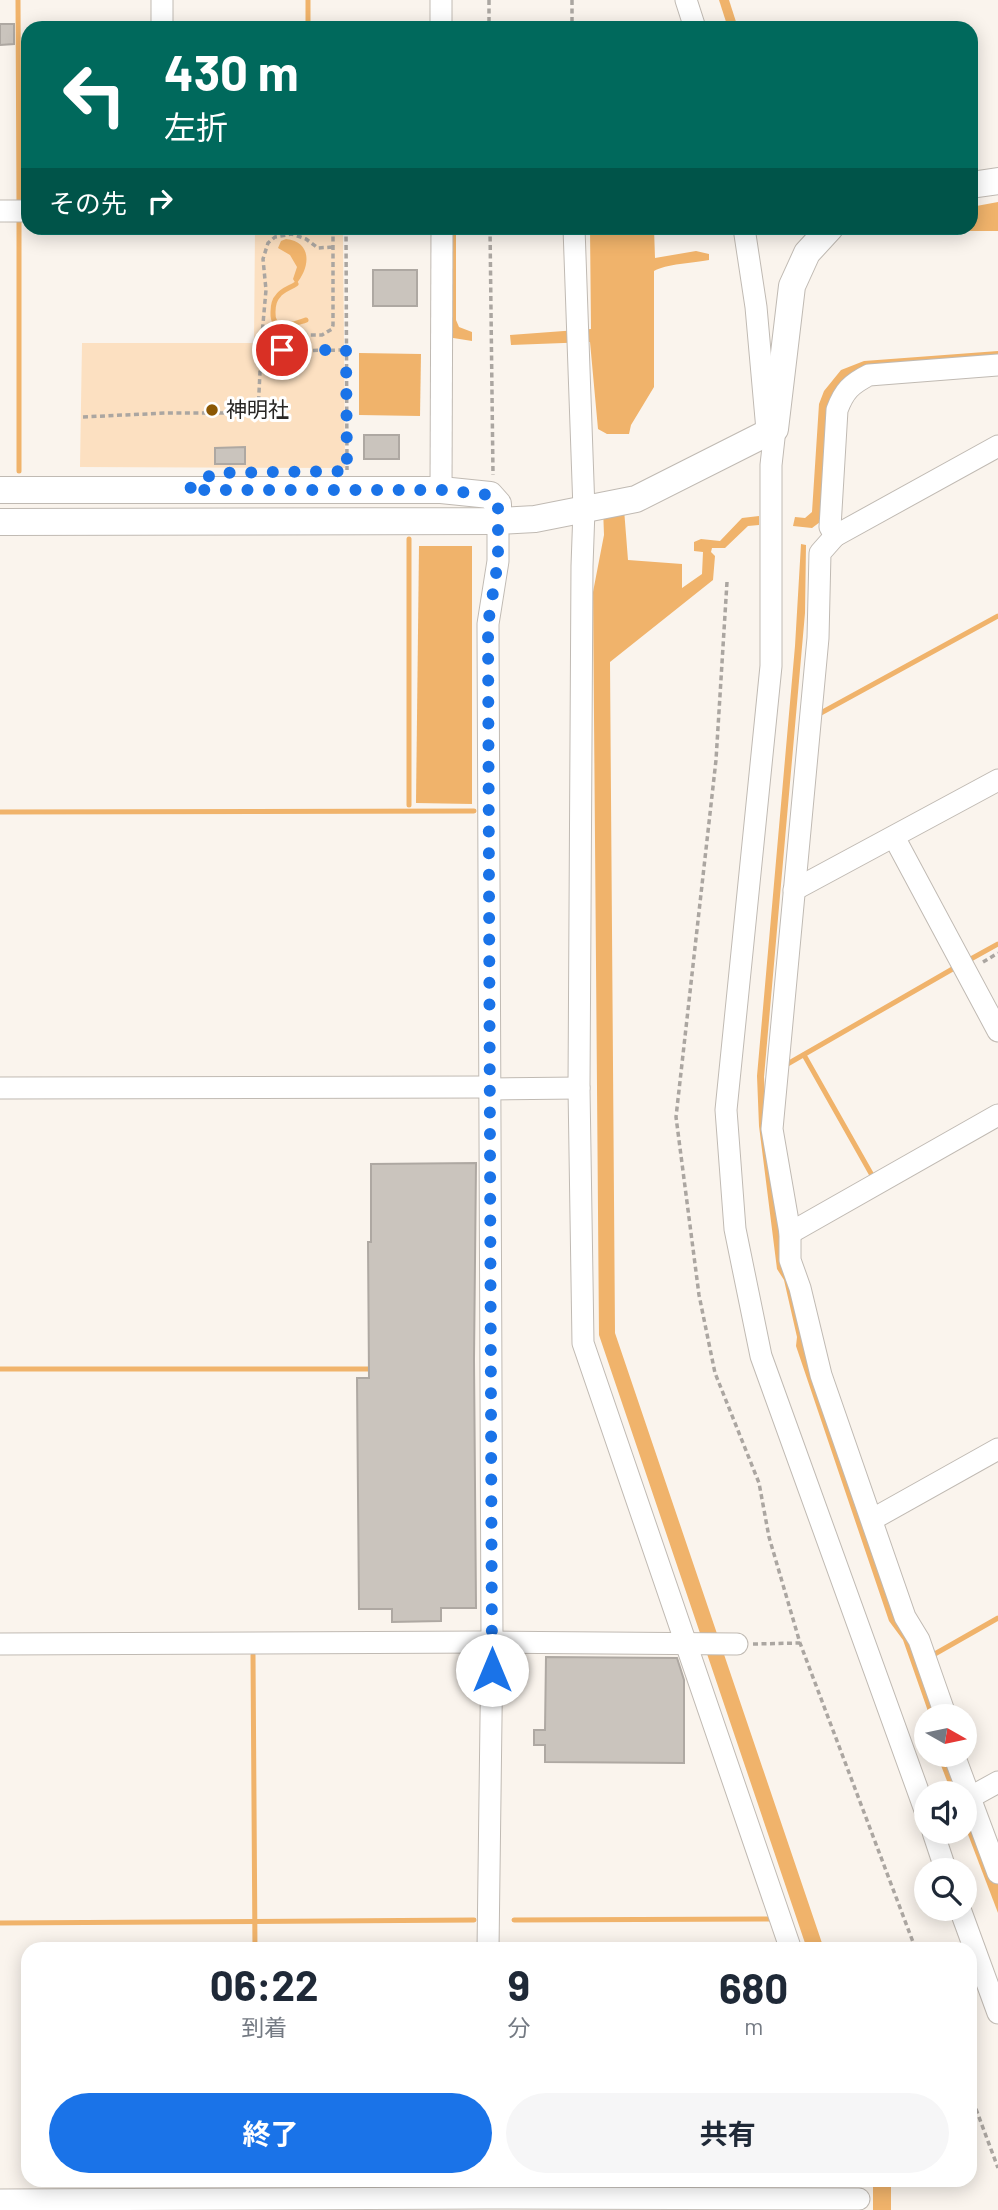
<!DOCTYPE html>
<html lang="ja">
<meta charset="utf-8">
<style>
:root{--surface:#fff;--page:#f6f6f7;--text:#1f2937;--muted:#747a83;--accent:#1a73e8}
body{margin:0;font-family:Barlow,"Noto Sans JP",sans-serif;background:var(--page);color:var(--text);height:100vh;display:flex;flex-direction:column;font-size:26px;white-space:nowrap}
*{box-sizing:border-box;margin:0}
p{font-size:23px;color:var(--muted)}
.icon{flex:none;width:38px;height:38px;fill:none;stroke:currentColor;stroke-width:2;stroke-linecap:round;stroke-linejoin:round}
.map{position:relative;flex:1;overflow:hidden}
.drawer{position:absolute;left:21px;top:1942px;width:956px;height:245px;display:flex;flex-direction:column;background:var(--surface);border-radius:21px;box-shadow:0 4px 18px #0003}
.drawer>*{flex:none}
.banner{position:absolute;left:21px;top:21px;width:957px;height:214px;border-radius:21px;box-shadow:0 4px 18px #0003;background:#00695c;color:#fff;overflow:hidden}
.needle{width:46px;rotate:99deg}
.controls{position:absolute;left:914px;top:1704px;display:grid;gap:14px}
.controls a{display:grid;place-items:center;width:63px;height:63px;border-radius:50%;background:var(--surface);box-shadow:0 4px 18px #0003;font-size:35px}
.pin{position:absolute;display:grid;place-items:center;width:60px;height:60px;color:#fff;margin:-30px;border:4px solid #fff;border-radius:50%;box-shadow:0 2px 7px #0007}
.me{position:absolute;width:77px;margin:-38px;rotate:0deg;stroke-linejoin:round;filter:drop-shadow(0 0 5px #0008)}
.turn{display:flex;align-items:center;gap:24px;height:147px;padding:0 28px;font-size:32px}
.turn .icon{width:91px;height:91px;stroke-width:2.5}
.turn b{display:block;font-size:49px;line-height:60px}
.then{display:flex;align-items:center;height:66px;padding:0 28px;background:#0003;gap:14px;font-size:26px}
.eta{display:flex;justify-content:space-evenly;align-items:center;height:119px;text-align:center}
.eta b{font-size:42px;font-weight:700;line-height:49px}
.primary-button{display:flex;gap:14px;margin-top:auto;padding:14px 28px}
.primary-button a{flex:1;height:80px;border-radius:42px;background:var(--accent);color:#fff;font-size:28px;font-weight:700;line-height:80px;text-align:center}
.primary-button a+a{background:var(--page);color:var(--text)}
.map>svg:first-child{display:block}
.green{fill:#fce0c1}
.water{fill:#f0b36b}
.lines{fill:none;stroke-linecap:round;stroke-linejoin:round}
.stream{stroke:#f0b36b;stroke-width:5}
.building{fill:#cac4bd;stroke:#aea8a2;stroke-width:2}
.minor-casing{stroke:#c0bab3;stroke-width:23}
.tertiary-casing{stroke:#c0bab3;stroke-width:28}
.path{stroke:#aba6a1;stroke-width:3.5;stroke-dasharray:5 3.5;stroke-linecap:butt}
.minor{stroke:#fff;stroke-width:21}
.tertiary{stroke:#fff;stroke-width:26}
.route{stroke:#1a73e8;stroke-width:12;stroke-dasharray:0 21.6}
.poi-dot{fill:#8b5703;stroke:#fff;stroke-width:2.5}
.labels{text-anchor:middle;stroke-width:6;stroke-linejoin:round;paint-order:stroke}
.poi-label{font-size:21px;fill:#282624;stroke:#fff;text-anchor:start}
</style>
<div class="map">
<svg width="998" height="2210" viewBox="0 0 998 2210">
<rect width="100%" height="100%" fill="#faf4ed"/>
<polygon class="green" points="255,228 343,228 345,468 80,467 82,343 254,343"/>
<g class="water">
<polygon points="719,0 729,0 738,28 728,28"/>
<polygon points="998,202 998,231 888,231 887,228 971,228 971,207"/>
<polygon points="448,228 456,228 456,320 459,327 472,332 472,341 447,337"/>
<path d="M590 228H654L655 258 696 251 709 254V260C694 263 665 264 654 271V387L631 425 629 434H607L598 429 590 342 511 345 510 335 591 329Z"/>
<path d="M286 239C313 242 310 268 296 284L293 279 297 267 290 255 278 248 281 241Z"/>
<polygon points="998,351 998,358 854,373 820,522 812,528 793,526 795,517 805,518 812,512 819,404 824,391 841,370 864,361"/>
<polygon points="359,353 421,354 420,416 359,415"/>
<polygon points="603,508 624,509 628,560 682,564 682,588 702,574 703,552 694,551 694,542 701,539 720,541 742,518 759,516 759,525 748,526 725,548 712,548 711,552 715,556 713,580 610,662 615,1333 824,1949 807,1949 599,1335 593,592 604,535"/>
<polygon points="801,544 806,545 805,613 764,1077 767,1133 785,1265 942,1717 930,1717 903,1640 889,1621 796,1346 797,1337 784,1280 777,1269 759,1126 757,1076 795,646"/>
<polygon points="419,546 472,546 472,804 416,803"/>
<polygon points="937,1755 949,1755 964,1794 952,1794"/>
<polygon points="964,1795 998,1882 998,1913 964,1824"/>
<rect x="873" y="2181" width="18" height="29"/>
</g>
<g class="lines">
<g class="stream">
<polyline points="18,0 19,205"/>
<polyline points="308,0 308,28"/>
<polyline points="19,215 19,471"/>
<path d="M296 284C290 288 282 290 278 296 274 300 273 306 273 312 272 334 293 324 306 320"/>
<polyline points="819,714 998,616"/>
<polyline points="409,805 409,539"/>
<polyline points="0,812 474,811"/>
<polyline points="969,960 998,944"/>
<polyline points="804,1055 873,1177"/>
<polyline points="784,1066 956,967"/>
<polyline points="0,1369 375,1369"/>
<polyline points="253,1655 255,1950"/>
<polyline points="933,1655 998,1618"/>
<polyline points="514,1920 772,1919"/>
<polyline points="0,1923 474,1920"/>
<polyline points="255,2184 255,2180"/>
</g>
</g>
<g class="building">
<polygon points="0,24 14,24 14,44 0,45"/>
<rect x="373" y="270" width="44" height="36"/>
<rect x="364" y="435" width="35" height="24"/>
<polygon points="245,447 245,464 215,464 215,448"/>
<polygon points="476,1163 474,1360 476,1608 441,1608 441,1621 392,1622 392,1609 359,1609 357,1378 369,1378 368,1242 371,1242 371,1164"/>
<polygon points="546,1657 677,1658 684,1680 684,1763 545,1762 545,1745 534,1745 534,1730 545,1730"/>
</g>
<g class="lines">
<defs>
<g id="minor">
<polyline points="441,0 441,28"/>
<polyline points="686,0 695,28"/>
<polyline points="162,28 162,0"/>
<polyline points="0,211 28,211"/>
<polyline points="574,228 584,510 582,566 579,1088 583,1343 791,1950"/>
<polyline points="744,228 756,307 767,430"/>
<path d="M998 365 869 375C851 384 844 391 837 410L830 527 835 536 998 446"/>
<polyline points="775,429 771,465 771,666 726,1110 735,1229 761,1356 926,1813"/>
<polyline points="441,490 442,228"/>
<polyline points="835,536 820,553 818,638 772,1129 790,1233 790,1260 800,1288 821,1375 905,1617 919,1640 946,1717"/>
<polyline points="894,837 998,1031"/>
<polyline points="794,890 998,780"/>
<polyline points="0,1088 490,1087"/>
<polyline points="490,1089 579,1088"/>
<polyline points="790,1233 998,1115"/>
<polyline points="873,1519 998,1449"/>
<polyline points="0,1644 492,1642 737,1644"/>
<polyline points="954,1755 998,1873"/>
<polyline points="969,1798 998,1782"/>
<polyline points="933,1832 946,1871"/>
<polyline points="960,1909 998,2013"/>
<polyline points="488,1950 492,1642 488,624 498,561 498,521"/>
<polyline points="0,2200 486,2198 859,2199"/>
</g>
<g id="tertiary">
<polyline points="971,185 998,181"/>
<polyline points="0,490 441,490 490,495 498,504 498,521"/>
<polyline points="0,522 498,521 535,519 636,499 775,429 792,286 807,253 830,228"/>
</g>
</defs>
<use href="#minor" class="minor-casing"/>
<use href="#tertiary" class="tertiary-casing"/>
<g class="path">
<polyline points="489,0 489,28"/>
<polyline points="572,0 572,28"/>
<polyline points="333,228 333,325 332,329 322,335 262,335 266,290 263,259 268,243 275,237 292,234 306,239 318,248 333,247"/>
<polyline points="346,228 347,470"/>
<polyline points="490,228 493,475"/>
<polyline points="262,335 261,351 347,350"/>
<polyline points="258,413 273,412"/>
<polyline points="83,417 166,413 258,413 261,351"/>
<polyline points="727,582 716,760 676,1117 699,1295 715,1373 759,1483 769,1537 800,1643 916,1950"/>
<polyline points="983,962 998,953"/>
<polyline points="753,1644 800,1643"/>
<polyline points="970,2093 998,2168"/>
</g>
<use href="#minor" class="minor"/>
<use href="#tertiary" class="tertiary"/>
</g>
<g class="lines">
<polyline class="route" points="282,350 346,350 347,471 214,473 187,490 441,490 490,495 498,504 498,561 488,624 492,1670"/>
</g>
<circle class="poi-dot" cx="212" cy="410" r="7"/>
<g class="labels">
<g class="poi-label">
<text x="226" y="417">神明社</text>
</g>
</g>
</svg>
<div class="controls">
<a><svg class="needle" viewBox="-14 -14 28 28"><path d="M0-13l5 13h-10z" fill="#e53935"/><path d="M0 13l5-13h-10z" fill="#747a83"/></svg></a>
<a><svg class="icon" aria-label="sound" viewBox="0 0 24 24"><path d="M4 9h4l5-4v14l-5-4H4zM17 9q2 3 0 6"/></svg></a>
<a><svg class="icon" aria-label="search" viewBox="0 0 24 24"><circle cx="10" cy="10" r="6"/><path d="M15 15l6 6"/></svg></a>
</div>
<div class="pin" style="left:282px;top:350px;background:#d93025"><svg class="icon" aria-label="arrive" viewBox="0 0 24 24"><path d="M6 21V4h12l-3 4 3 4H6"/></svg></div>
<svg class="me" style="left:492px;top:1670px" viewBox="-20 -20 40 40"><circle r="19" fill="#fff"/><path d="M0-13L10 11 0 6-10 11z" fill="#1a73e8"/></svg>
<div class="banner">
<div class="turn"><svg class="icon" aria-label="left" viewBox="0 0 24 24"><path d="M17 20v-9H6M10 6l-5 5 5 5"/></svg><div><b>430 m</b>左折</div></div>
<div class="then">その先<svg class="icon" aria-label="right" viewBox="0 0 24 24"><path d="M7 20v-9h11M14 6l5 5-5 5"/></svg></div>
</div>
<section class="drawer">
<div class="eta">
<div><b>06:22</b><p>到着</p></div>
<div><b>9</b><p>分</p></div>
<div><b>680</b><p>m</p></div>
</div>
<div class="primary-button"><a>終了</a><a>共有</a></div>
</section>
</div>
